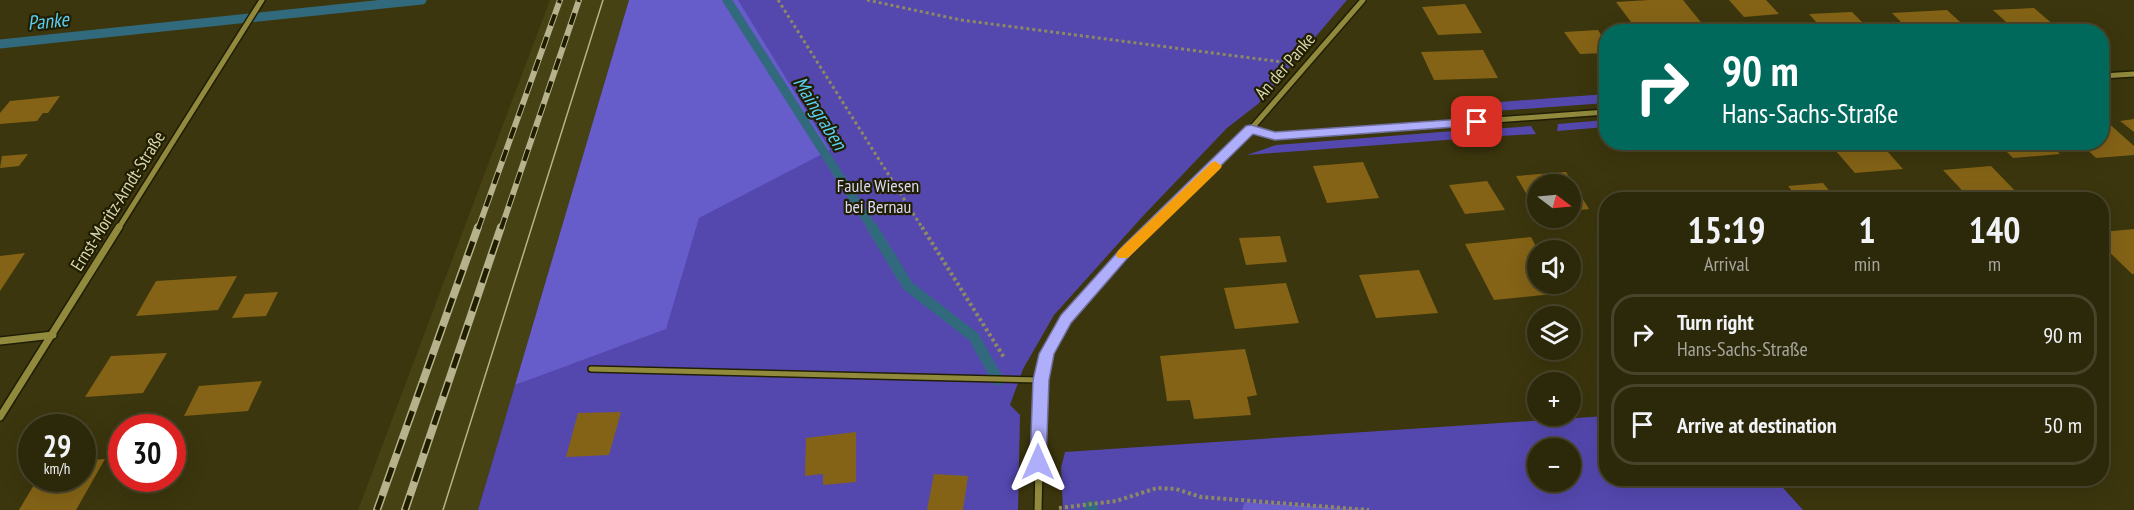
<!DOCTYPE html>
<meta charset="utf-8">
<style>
:root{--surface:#2c280a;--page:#343013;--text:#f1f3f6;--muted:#a6a69c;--line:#48442b}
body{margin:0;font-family:"PT Sans Narrow",sans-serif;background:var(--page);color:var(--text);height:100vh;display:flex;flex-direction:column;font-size:22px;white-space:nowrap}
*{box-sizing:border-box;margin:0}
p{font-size:20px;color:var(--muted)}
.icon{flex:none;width:33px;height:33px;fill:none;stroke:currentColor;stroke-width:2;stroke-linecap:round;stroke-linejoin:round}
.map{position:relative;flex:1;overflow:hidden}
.sheet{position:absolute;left:1599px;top:192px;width:510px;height:294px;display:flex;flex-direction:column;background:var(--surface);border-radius:24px;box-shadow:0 6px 24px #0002,0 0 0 2px var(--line)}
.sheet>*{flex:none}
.top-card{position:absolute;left:1599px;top:24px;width:510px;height:126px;border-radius:24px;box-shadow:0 6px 24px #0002,0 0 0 2px var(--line);background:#00695c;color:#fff;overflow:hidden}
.needle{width:39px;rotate:106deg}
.fabs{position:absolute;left:1527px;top:174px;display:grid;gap:12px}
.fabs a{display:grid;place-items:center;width:54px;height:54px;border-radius:50%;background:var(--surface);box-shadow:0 6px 24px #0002,0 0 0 2px var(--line);font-size:30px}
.speed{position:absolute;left:18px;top:414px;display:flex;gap:12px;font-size:30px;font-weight:700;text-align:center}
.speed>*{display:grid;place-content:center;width:78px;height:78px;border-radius:50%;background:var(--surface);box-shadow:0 6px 24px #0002,0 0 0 2px var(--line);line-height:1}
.speed small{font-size:15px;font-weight:400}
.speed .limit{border:9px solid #d22;background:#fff;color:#111}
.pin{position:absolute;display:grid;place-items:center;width:51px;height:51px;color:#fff;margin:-26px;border-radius:12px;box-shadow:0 3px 9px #0006}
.me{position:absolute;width:66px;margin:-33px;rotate:0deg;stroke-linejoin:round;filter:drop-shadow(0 0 4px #0008)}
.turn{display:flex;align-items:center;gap:21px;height:126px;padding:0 24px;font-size:27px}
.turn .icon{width:78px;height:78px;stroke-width:2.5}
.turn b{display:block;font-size:42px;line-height:51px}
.eta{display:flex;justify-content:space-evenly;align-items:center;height:102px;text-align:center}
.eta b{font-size:36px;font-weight:800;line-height:42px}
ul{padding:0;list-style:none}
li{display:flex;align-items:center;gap:18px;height:81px;margin:0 12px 9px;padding:0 12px;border:3px solid var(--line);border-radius:24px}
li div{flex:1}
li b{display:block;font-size:22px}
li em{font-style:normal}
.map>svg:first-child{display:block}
.built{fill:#474214}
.green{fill:#5448af;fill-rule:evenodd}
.forest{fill:#665cca}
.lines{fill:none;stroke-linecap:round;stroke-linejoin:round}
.stream-far1{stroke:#326a7d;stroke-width:9}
.stream{stroke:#326a7d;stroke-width:11}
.building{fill:#846316}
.service-casing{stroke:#201e06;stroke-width:8}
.minor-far1-casing{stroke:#201e06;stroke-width:8}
.minor-casing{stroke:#201e06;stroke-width:10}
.path-far1{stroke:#8d8962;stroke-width:3;stroke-dasharray:3 3;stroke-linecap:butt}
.path{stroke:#8d8962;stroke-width:4;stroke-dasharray:3 3;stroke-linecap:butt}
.service{stroke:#918a3d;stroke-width:5}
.minor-far1{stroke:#918a3d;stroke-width:5}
.minor{stroke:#918a3d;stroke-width:7}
.tram{stroke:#b5b28c;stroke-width:1.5}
.rail-far1-casing{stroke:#b5b28c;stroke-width:6}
.rail-casing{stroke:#b5b28c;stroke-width:8}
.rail-far1{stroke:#211e00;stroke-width:4;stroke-dasharray:12;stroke-linecap:butt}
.rail{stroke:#211e00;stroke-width:5;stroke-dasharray:15;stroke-linecap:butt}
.route{fill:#aeaefa;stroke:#7171a2;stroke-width:1.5}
.slow{fill:#f59e0b}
.labels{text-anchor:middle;stroke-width:4.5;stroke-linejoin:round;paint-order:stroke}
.street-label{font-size:18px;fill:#d9d6b1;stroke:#211e00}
.park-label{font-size:18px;fill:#d9daf7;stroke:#211e00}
.water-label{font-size:20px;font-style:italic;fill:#5bcef5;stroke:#211e00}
</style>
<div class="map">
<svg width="2134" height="510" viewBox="0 0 2134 510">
<rect width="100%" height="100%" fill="#3b360d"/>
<polygon class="built" points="550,0 629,0 478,510 358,510"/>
<g class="green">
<polygon points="634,0 1347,0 1258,104 1227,128 1143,216 1054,315 1023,369 1010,405 1020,415 1018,510 478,510 515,385 535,377"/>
<polygon points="1606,94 1606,103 1468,113 1462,105"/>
<polygon points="1606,120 1606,127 1557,131 1558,124"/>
<polygon points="1531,126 1536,134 1482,137 1480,130"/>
<polygon points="1454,131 1459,139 1247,155 1276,145"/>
<path d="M1606 416V478L1775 479 1803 510H1063L1061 468 1065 452ZM1538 448H1570V482H1538Z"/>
</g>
<g class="forest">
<polygon points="629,0 738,0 830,150 699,218 666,329 515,385"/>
<polygon points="1245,502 1369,510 1242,510"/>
</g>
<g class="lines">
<g class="stream-far1">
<polyline points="727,0 873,229"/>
<polyline points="0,44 422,0"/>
</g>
<g class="stream">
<polyline points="872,227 908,286 974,337 998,380"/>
<polyline points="1090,506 1093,510"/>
</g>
</g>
<g class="building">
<polygon points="1649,0 1683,0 1704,26 1637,30 1616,2"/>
<polygon points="1729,0 1766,0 1779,14 1744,17"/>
<polygon points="1465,4 1482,33 1438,35 1422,7"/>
<polygon points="2034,8 2062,32 2017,32 1993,10"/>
<polygon points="1947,10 1971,32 1911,32 1892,13"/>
<polygon points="1852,12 1872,32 1825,32 1809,14"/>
<polygon points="1598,30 1606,43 1606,53 1580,54 1564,32"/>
<polygon points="1483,50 1498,78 1434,80 1421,52"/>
<polygon points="60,96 48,113 43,113 37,121 0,124 0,113 10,101"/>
<polygon points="2134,119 2134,132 2120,121"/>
<polygon points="2105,120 2134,146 2134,155 2096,158 2079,142 2102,142 2102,121"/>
<polygon points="1828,142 1879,142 1903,169 1855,173"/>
<polygon points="1997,142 2048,142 2060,154 2013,158"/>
<polygon points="28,154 19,166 0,168 2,156"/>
<polygon points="1363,162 1379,198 1327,203 1313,166"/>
<polygon points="1991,166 2024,200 1971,200 1943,170"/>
<polygon points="1566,172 1589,209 1570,211 1570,184 1538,184 1538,214 1516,176"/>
<polygon points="1487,181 1505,210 1465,214 1449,185"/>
<polygon points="1823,183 1837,200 1799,200 1788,186"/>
<polygon points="2134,229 2134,274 2132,274 2102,245 2102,232"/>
<polygon points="1280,236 1287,262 1246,265 1239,238"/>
<polygon points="1531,237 1538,250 1538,284 1557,284 1562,293 1494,300 1465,244"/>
<polygon points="25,253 0,291 0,256"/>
<polygon points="1419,270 1438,313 1376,318 1359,275"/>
<polygon points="237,276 218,310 136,316 156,281"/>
<polygon points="1286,283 1299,323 1235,329 1224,288"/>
<polygon points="278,292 266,316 232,318 245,294"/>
<polygon points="1245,349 1257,395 1247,397 1251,415 1194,419 1190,400 1167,401 1160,356"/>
<polygon points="167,353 143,393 85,397 111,356"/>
<polygon points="262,381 248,411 184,416 199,386"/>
<polygon points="621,412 609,455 566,457 578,413"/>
<polygon points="856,432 856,482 823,485 823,474 805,476 806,438"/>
<polygon points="105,459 76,510 19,510 38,478 82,478 82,461"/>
<polygon points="934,474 968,476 963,510 927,510"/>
</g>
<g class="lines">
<defs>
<polyline id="service" points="591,369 1041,380"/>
<g id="minor-far1">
<polyline points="2102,76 2134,74"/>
<polyline points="1251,129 1275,136 1606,112"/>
<polyline points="118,229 262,0"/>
<polyline points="1150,229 1251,129 1363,0"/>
</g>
<g id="minor">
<polyline points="0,341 53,335"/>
<polyline points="0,417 119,227"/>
<polyline points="1038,510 1041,380 1047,354 1066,319 1151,227"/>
</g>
</defs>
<use href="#service" class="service-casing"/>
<use href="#minor-far1" class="minor-far1-casing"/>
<use href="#minor" class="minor-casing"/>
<g class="path-far1">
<polyline points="778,0 923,229"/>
<polyline points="867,0 961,20 1282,62"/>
</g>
<g class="path">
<polyline points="922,227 1005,359"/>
<polyline points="1059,508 1116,501 1157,488 1176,489 1201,497 1369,510"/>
</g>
<use href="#service" class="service"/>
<use href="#minor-far1" class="minor-far1"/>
<use href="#minor" class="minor"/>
<polyline class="tram" points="443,510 603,0"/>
<defs>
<g id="rail-far1">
<polyline points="478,229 560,0"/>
<polyline points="501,229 579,0"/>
</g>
<g id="rail">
<polyline points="377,510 478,227"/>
<polyline points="405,510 501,227"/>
</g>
</defs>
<use href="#rail-far1" class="rail-far1-casing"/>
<use href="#rail" class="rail-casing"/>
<use href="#rail-far1" class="rail-far1"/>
<use href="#rail" class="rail"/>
</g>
<polygon class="route" points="1477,118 1482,119 1482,125 1275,140 1253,134 1132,253 1071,323 1054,354 1049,380 1046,462 1044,467 1038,469 1033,467 1030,462 1033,380 1039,354 1061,315 1123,246 1246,126 1251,125 1275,132"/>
<polygon class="slow" points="1215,161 1222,166 1220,169 1128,258 1118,258 1116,255 1118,251 1211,163"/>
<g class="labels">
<g class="street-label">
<text transform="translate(1285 66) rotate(-49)" y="6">An der Panke</text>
<text transform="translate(118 201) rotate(-58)" y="6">Ernst-Moritz-Arndt-Straße</text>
</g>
<g class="park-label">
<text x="878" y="192">Faule Wiesen<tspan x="878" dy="21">bei Bernau</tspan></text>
</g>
<g class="water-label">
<text transform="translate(48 21) rotate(-6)" y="7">Panke</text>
<text transform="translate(820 113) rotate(58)" y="7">Maingraben</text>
</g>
</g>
</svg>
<div class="fabs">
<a><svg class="needle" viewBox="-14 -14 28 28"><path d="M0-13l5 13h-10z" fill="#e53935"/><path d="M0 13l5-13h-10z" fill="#a6a69c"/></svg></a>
<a><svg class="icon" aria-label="sound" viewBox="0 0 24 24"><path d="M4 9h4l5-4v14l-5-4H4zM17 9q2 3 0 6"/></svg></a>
<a><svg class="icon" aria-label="layers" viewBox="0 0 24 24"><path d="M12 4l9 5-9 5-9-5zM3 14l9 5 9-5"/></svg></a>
<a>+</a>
<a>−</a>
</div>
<div class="speed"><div>29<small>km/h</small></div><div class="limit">30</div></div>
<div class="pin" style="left:1477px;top:122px;background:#d93025"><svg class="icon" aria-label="arrive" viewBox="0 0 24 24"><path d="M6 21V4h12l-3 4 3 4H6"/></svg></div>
<svg class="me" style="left:1038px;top:462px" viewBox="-20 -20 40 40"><path d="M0-17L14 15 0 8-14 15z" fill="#aeaefa" stroke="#fff" stroke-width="4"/></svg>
<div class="top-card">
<div class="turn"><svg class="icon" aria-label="right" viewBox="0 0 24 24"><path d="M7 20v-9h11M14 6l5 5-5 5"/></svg><div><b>90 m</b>Hans-Sachs-Straße</div></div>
</div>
<section class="sheet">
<div class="eta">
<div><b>15:19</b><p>Arrival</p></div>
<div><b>1</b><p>min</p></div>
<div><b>140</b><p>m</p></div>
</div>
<ul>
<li><svg class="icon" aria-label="right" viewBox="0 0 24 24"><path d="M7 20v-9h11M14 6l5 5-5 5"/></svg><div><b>Turn right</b><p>Hans-Sachs-Straße</p></div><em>90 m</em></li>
<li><svg class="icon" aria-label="arrive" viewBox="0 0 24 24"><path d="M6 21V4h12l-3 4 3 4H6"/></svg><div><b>Arrive at destination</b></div><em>50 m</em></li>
</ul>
</section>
</div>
